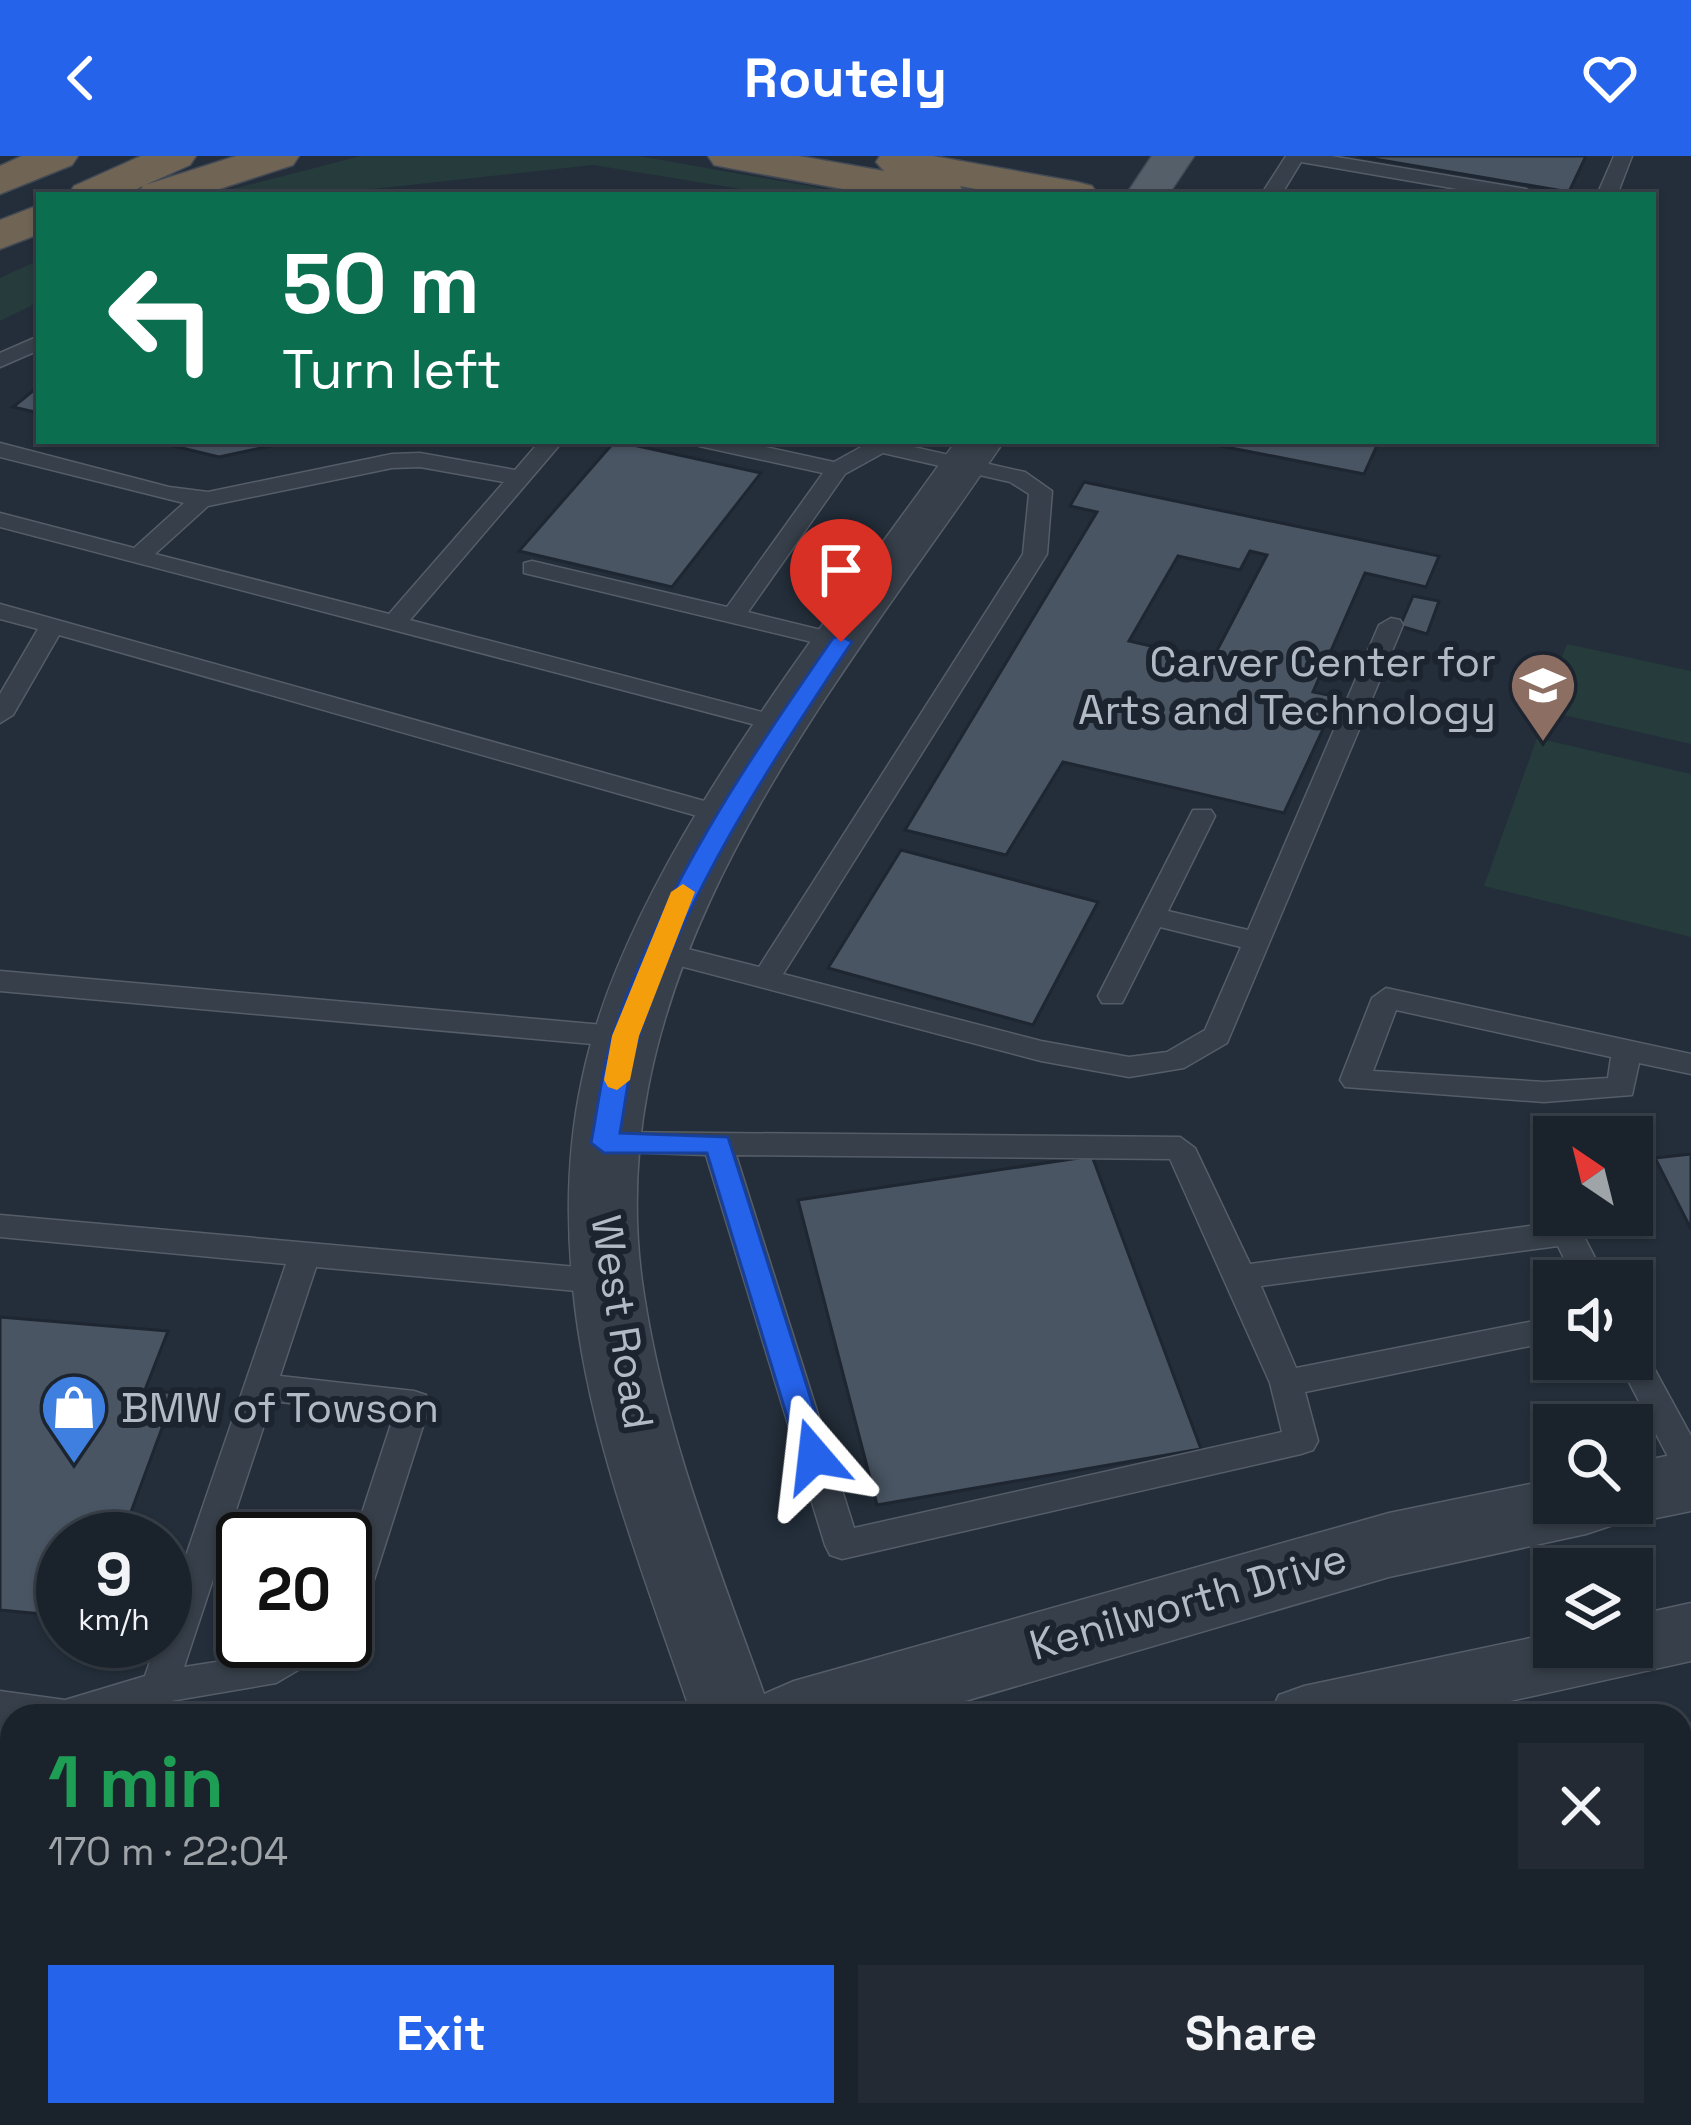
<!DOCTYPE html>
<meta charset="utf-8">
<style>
:root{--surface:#1a222c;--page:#232a34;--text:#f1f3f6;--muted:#9fa4a9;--line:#383f48;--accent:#2563eb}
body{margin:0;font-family:"Space Grotesk",sans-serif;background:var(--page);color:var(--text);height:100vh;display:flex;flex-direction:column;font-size:45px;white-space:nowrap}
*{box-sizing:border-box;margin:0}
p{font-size:39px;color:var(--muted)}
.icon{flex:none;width:66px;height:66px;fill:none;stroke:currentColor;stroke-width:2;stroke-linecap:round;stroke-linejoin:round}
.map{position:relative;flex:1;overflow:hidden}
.side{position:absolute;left:0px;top:1548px;width:1692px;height:423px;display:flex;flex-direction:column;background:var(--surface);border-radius:36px 36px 0 0;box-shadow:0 3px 9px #0004,0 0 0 3px var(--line)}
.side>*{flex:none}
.guide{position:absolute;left:36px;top:36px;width:1620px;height:252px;border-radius:0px;box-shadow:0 3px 9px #0004,0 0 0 3px var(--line);background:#0b6e4f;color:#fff;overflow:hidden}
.needle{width:78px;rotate:325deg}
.fabs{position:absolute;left:1533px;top:960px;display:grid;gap:24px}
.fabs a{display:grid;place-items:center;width:120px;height:120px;border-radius:0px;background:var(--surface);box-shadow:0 3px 9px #0004,0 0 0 3px var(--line);font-size:60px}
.speed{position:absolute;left:36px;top:1356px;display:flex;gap:24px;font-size:60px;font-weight:700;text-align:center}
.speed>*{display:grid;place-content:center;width:156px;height:156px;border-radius:50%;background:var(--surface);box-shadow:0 3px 9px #0004,0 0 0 3px var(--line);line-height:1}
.speed small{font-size:30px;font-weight:400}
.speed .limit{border:6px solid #111;border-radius:18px;background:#fff;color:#111}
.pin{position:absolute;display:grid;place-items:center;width:102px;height:102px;color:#fff;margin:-123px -51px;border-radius:50% 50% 50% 0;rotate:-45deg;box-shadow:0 0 12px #0007}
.pin .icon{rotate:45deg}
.me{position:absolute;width:132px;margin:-66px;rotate:343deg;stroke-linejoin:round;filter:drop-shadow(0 0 9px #0008)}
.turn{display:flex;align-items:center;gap:42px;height:252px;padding:0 48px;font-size:54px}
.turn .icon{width:156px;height:156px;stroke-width:2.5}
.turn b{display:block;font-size:84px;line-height:102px}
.round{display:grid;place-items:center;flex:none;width:126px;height:126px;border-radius:0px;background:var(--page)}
.head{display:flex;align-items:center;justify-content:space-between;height:204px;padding:0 48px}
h1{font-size:72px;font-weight:700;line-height:90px;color:#1e9e55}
.action{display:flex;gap:24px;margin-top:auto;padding:24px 48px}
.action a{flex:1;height:138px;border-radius:0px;background:var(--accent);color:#fff;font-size:48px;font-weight:700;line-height:138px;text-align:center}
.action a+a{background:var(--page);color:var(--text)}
header{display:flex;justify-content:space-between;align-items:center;height:156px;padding:0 48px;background:var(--accent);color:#fff;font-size:54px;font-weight:700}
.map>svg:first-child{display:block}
.green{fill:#263b3c}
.building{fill:#495563;stroke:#1e2631;stroke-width:3;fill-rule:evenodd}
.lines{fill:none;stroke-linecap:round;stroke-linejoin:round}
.service-casing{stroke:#555d68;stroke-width:3}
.minor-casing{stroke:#555d68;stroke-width:3}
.tertiary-casing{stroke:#555d68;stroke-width:3}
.primary-casing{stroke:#434b56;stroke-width:3}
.motorway-casing{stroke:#424a55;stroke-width:3}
.service{fill:#373f4a;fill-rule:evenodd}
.minor{fill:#373f4a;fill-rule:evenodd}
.tertiary{fill:#373f4a;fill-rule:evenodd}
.primary{fill:#555f6a;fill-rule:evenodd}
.motorway{fill:#706454;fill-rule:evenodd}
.route{fill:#2563eb;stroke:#184099;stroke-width:3}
.slow{fill:#f59e0b}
.labels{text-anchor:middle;stroke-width:12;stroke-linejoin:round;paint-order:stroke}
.poi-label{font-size:42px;fill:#b2bac6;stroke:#1c242f;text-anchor:end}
.street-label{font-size:42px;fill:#b2bac6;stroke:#1c242f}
</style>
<header><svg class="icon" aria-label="back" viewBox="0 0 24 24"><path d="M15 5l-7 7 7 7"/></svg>Routely<svg class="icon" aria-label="heart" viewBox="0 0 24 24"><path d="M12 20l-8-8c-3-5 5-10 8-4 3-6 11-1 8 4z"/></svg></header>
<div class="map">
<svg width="1691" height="1969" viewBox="0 0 1691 1969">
<rect width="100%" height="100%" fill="#232e3a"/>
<g class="green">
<polygon points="361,0 639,0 859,39 778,39 593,9 318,39 209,39"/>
<polygon points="39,104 39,146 0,165 0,122"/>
<polygon points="1567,488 1691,515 1691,588 1542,554"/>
<polygon points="1537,582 1691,618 1691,781 1484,730"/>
</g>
<g class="building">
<polygon points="1357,0 1586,0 1569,36"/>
<polygon points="39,230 39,257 13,251"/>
<polygon points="153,285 293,285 219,301"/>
<polygon points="615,285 761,317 672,431 519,395"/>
<polygon points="1195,285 1379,285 1364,318"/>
<path d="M1084 326 1439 400 1426 431 1365 417 1313 536 1338 541 1284 657 1063 606 1006 699 905 674 1097 356 1070 350ZM1250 395 1267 399 1212 504 1129 485 1178 400 1240 414Z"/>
<polygon points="1413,440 1439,445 1427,478 1400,470"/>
<polygon points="901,694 1098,746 1033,869 828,812"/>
<polygon points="1691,998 1691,1073 1655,1002"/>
<polygon points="1092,1000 1201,1293 877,1349 798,1044"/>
<polygon points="0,1161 168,1175 145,1234 175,1237 121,1383 63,1383 63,1460 0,1454"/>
<polygon points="1691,1627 1691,1863 1680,1837 1680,1628"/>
<polygon points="1680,1947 1689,1969 1338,1969 1335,1959 1680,1959"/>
<polygon points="1140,1959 1301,1959 1303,1969 1142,1969"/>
</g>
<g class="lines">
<defs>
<g id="service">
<polygon points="1286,0 1331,0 1526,33 1536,39 1492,39 1301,6 1281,39 1261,39"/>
<polygon points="1614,0 1632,0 1617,39 1597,39"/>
<polygon points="39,180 39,194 0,211 0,197"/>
<path d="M540 285H563L410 464 793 564V574H775L0 371V357L134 392 184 347 0 301V287L169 331 208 336 392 298 420 297 515 314ZM420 311 504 326 389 458 155 398 208 350 392 312Z"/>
<polygon points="696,285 738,285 834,306 872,285 887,285 1025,316 1052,335 1047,398 783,818 1041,885 1129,901 1167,896 1205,874 1241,791 1160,771 1122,847 1102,847 1098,840 1193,654 1211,654 1215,660 1168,755 1248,774 1379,469 1391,462 1400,464 1403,469 1227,887 1184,912 1129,921 1041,905 646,801 642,794 656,785 759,811 1023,398 1029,338 1010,326 883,297 845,318 748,456 850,481 850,491 841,493 524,417 524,407 532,405 727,451 823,317 699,290"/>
<polygon points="0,448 733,653 737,659 724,667 715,665 59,479 13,559 0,567 0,538 38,473 0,463"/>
<polygon points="0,815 626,871 640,881 626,891 0,835"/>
<path d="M1386 832 1691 898V918L1639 907 1632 939 1544 946 1345 931 1340 924 1372 842ZM1396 854 1611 901 1608 922 1544 926 1373 915Z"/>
<path d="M604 976 1180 981 1195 992 1250 1108 1567 1065 1578 1069 1607 1125H1575L1558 1090 1261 1130 1296 1212 1554 1161V1185L1305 1236 1318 1285 1313 1294 1301 1298 842 1403 830 1399 825 1389 706 999 593 995 589 987 593 979ZM736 999 1170 1003 1270 1227 1282 1276 854 1372Z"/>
<polygon points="0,1059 610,1114 621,1118 626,1126 621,1134 610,1138 316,1111 280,1220 414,1235 426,1239 430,1248 358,1474 345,1478 345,1409 394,1259 272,1245 184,1511 268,1498 287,1485 334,1485 329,1496 276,1527 159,1547 116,1560 12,1560 12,1591 0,1595 0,1535 65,1544 145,1520 157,1485 165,1485 165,1461 286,1108 0,1081"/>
<polygon points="1632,1188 1643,1192 1691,1280 1691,1326 1679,1322 1617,1203 1632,1203"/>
</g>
<g id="minor">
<polygon points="1691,1447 1691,1505 1442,1560 1269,1560 1279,1539 1304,1530 1554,1477 1554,1491 1632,1491 1632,1460"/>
<polygon points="12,1939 12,1959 106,1959 102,1969 0,1969 0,1952"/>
<polygon points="687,1959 765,1959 767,1969 689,1969"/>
<polygon points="1011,1959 1089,1959 1091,1969 1013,1969"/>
</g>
<g id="tertiary">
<path d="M956 285H1004C832 538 592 812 644 1139 665 1277 717 1407 764 1538L794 1525 1389 1357 1554 1323V1347H1632V1307L1691 1295V1355L1632 1367 1616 1362 1613 1369 1586 1378 1389 1421 914 1560H692C645 1421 587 1279 573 1132 566 1062 567 993 582 924 626 709 829 465 956 285Z"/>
<polygon points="12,1752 12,1832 0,1836 0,1756"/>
</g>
<polygon id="primary" points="1152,0 1194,0 1168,39 1126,39"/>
<g id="motorway">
<polygon points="22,0 78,0 72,9 0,38 0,10"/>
<polygon points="141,0 196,0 190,9 145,29 236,0 299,0 293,9 201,39 137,39 143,30 124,39 68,39 74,30"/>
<polygon points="708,0 799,0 884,15 876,6 880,0 933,0 1077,26 1092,30 1098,39 1008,39 960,30 966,39 875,39 729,12 714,9"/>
<polygon points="39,49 39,78 0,93 0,64"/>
</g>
</defs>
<use href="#service" class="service-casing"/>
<use href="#minor" class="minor-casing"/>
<use href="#tertiary" class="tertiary-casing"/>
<use href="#primary" class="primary-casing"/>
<use href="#motorway" class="motorway-casing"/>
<use href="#service" class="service"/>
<use href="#minor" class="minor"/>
<use href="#tertiary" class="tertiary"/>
<use href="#primary" class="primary"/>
<use href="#motorway" class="motorway"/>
</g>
<path class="route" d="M841 480 852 486C767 614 689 730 640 877 629 909 626 944 620 977L728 981 829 1300 814 1312 799 1300 707 997H604L591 987C598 951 602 912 613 878 662 731 746 608 833 482Z"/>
<polygon class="slow" points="683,728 695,736 639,880 630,924 617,934 608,931 604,924 612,880 671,736"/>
<defs>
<symbol id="school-pin" viewBox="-11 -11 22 30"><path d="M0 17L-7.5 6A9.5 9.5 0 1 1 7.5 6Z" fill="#8d6e63" stroke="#1c242f"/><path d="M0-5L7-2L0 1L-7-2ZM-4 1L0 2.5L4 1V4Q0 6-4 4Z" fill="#fff"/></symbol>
<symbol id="shop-pin" viewBox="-11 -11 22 30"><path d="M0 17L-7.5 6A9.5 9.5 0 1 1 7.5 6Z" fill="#3f7fe0" stroke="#1c242f"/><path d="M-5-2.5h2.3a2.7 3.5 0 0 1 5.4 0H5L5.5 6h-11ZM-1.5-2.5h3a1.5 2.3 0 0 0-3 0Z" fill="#fff"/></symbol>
</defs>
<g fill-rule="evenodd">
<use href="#school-pin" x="1505" y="491" width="76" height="104"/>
<use href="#shop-pin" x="36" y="1213" width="76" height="104"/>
</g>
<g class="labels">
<g class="poi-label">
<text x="1496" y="520">Carver Center for<tspan x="1496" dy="48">Arts and Technology</tspan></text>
<text x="121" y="1266" text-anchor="start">BMW of Towson</text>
</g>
<g class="street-label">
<text transform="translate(623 1166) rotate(81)" y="15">West Road</text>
<text transform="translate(1188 1445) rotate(-16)" y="15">Kenilworth Drive</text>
</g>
</g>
</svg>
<div class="fabs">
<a><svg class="needle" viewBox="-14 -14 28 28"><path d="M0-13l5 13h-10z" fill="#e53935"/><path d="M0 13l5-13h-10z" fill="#9fa4a9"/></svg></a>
<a><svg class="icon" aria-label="sound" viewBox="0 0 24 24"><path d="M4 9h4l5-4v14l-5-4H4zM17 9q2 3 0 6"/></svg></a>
<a><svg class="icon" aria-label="search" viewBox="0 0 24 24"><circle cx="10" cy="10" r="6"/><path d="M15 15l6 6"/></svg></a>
<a><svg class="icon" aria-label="layers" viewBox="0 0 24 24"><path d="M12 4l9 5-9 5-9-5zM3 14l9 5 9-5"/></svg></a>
</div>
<div class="speed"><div>9<small>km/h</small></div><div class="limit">20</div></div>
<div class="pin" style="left:841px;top:486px;background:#d93025"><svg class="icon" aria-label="arrive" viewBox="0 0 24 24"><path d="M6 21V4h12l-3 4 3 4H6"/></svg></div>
<svg class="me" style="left:814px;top:1300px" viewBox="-20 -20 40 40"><path d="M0-17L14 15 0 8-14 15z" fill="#2563eb" stroke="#fff" stroke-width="4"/></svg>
<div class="guide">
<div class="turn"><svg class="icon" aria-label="left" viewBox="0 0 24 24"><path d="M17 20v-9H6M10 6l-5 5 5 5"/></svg><div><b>50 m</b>Turn left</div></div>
</div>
<section class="side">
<div class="head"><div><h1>1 min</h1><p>170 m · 22:04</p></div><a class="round"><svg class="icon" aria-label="close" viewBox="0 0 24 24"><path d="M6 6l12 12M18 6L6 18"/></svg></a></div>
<div class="action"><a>Exit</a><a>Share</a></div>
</section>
</div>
